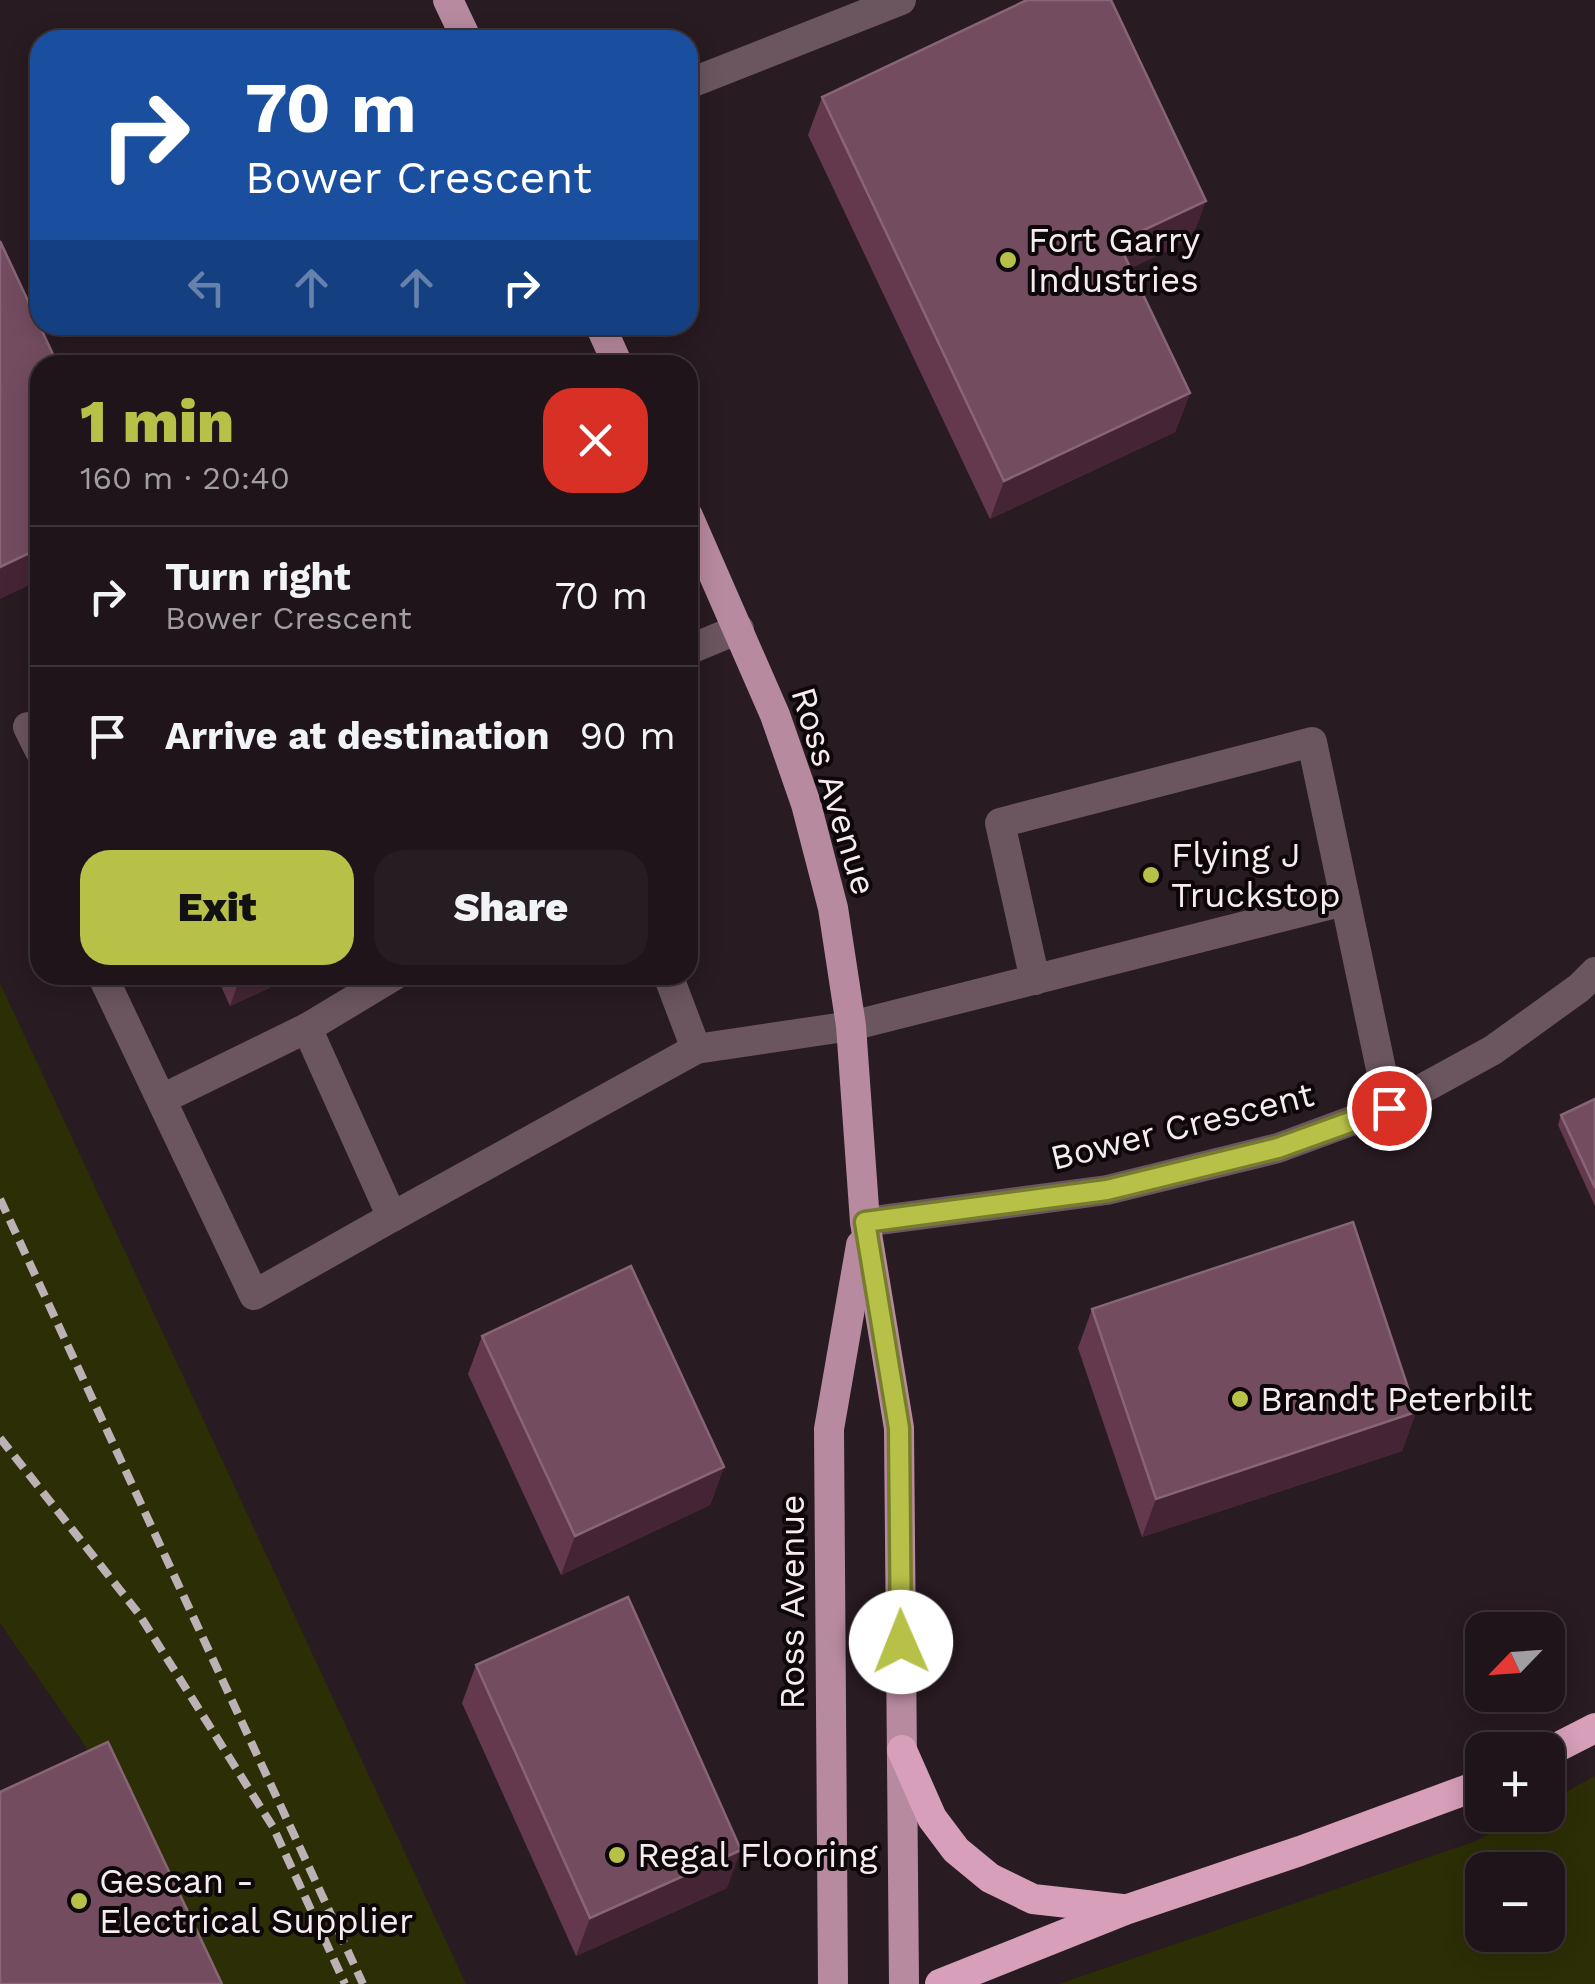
<!DOCTYPE html>
<meta charset="utf-8">
<style>
:root{--surface:#1e1419;--page:#261d22;--text:#f1f3f6;--muted:#a19ea2;--line:#3c3338;--accent:#b7c148}
body{margin:0;font-family:"Work Sans",sans-serif;background:var(--page);color:var(--text);height:100vh;display:flex;flex-direction:column;font-size:38px;white-space:nowrap}
*{box-sizing:border-box;margin:0}
p{font-size:32px;color:var(--muted)}
.icon{flex:none;width:55px;height:55px;fill:none;stroke:currentColor;stroke-width:2;stroke-linecap:round;stroke-linejoin:round}
.map{position:relative;flex:1;overflow:hidden}
.side{position:absolute;left:30px;top:355px;width:668px;height:630px;display:flex;flex-direction:column;background:var(--surface);border-radius:30px;box-shadow:0 5px 25px #0003,0 0 0 2px var(--line)}
.side>*{flex:none}
.hud{position:absolute;left:30px;top:30px;width:668px;height:305px;border-radius:30px;box-shadow:0 5px 25px #0003,0 0 0 2px var(--line);background:#1a4fa0;color:#fff;overflow:hidden}
.needle{width:65px;rotate:245deg}
.controls{position:absolute;left:1465px;top:1612px;display:grid;gap:20px}
.controls a{display:grid;place-items:center;width:100px;height:100px;border-radius:20px;background:var(--surface);box-shadow:0 5px 25px #0003,0 0 0 2px var(--line);font-size:50px}
.pin{position:absolute;display:grid;place-items:center;width:85px;height:85px;color:#fff;margin:-42px;border:5px solid #fff;border-radius:50%;box-shadow:0 2px 10px #0007}
.me{position:absolute;width:110px;margin:-55px;rotate:359deg;stroke-linejoin:round;filter:drop-shadow(0 0 8px #0008)}
.turn{display:flex;align-items:center;gap:35px;height:210px;padding:0 50px;font-size:45px}
.turn .icon{width:130px;height:130px;stroke-width:2.5}
.turn b{display:block;font-size:70px;line-height:85px}
.lanes{display:flex;align-items:center;height:95px;padding:0 50px;background:#0003;justify-content:center;gap:50px;direction:ltr}
.lanes .off{opacity:.35}
.round{display:grid;place-items:center;flex:none;width:105px;height:105px;border-radius:30px;background:var(--page)}
.summary{display:flex;align-items:center;justify-content:space-between;height:170px;padding:0 50px}
h1{font-size:60px;font-weight:800;line-height:75px;color:var(--accent)}
.button{display:flex;gap:20px;margin-top:auto;padding:20px 50px}
.button a{flex:1;height:115px;border-radius:30px;background:var(--accent);color:#111;font-size:40px;font-weight:800;line-height:115px;text-align:center}
.button a+a{background:var(--page);color:var(--text)}
ul{padding:0;list-style:none}
li{display:flex;align-items:center;gap:30px;height:140px;padding:0 50px;border-top:2px solid var(--line)}
li div{flex:1}
li b{display:block;font-size:38px}
li em{font-style:normal}
.map>svg:first-child{display:block}
.green{fill:#2c2f05;fill-rule:evenodd}
.lines{fill:none;stroke-linecap:round;stroke-linejoin:round}
.minor{stroke:#6b555f;stroke-width:30}
.major{stroke:#b88a9f;stroke-width:30}
.highway{stroke:#d79fb9;stroke-width:30}
.rail{stroke:#bcb2b6;stroke-width:8;stroke-dasharray:15 8;stroke-linecap:butt}
.wall{fill:#64394e}
.shaded-wall{fill:#452535}
.building{fill:#744c60;stroke:#886576;stroke-width:2.5}
.route-casing{stroke:#777d2f;stroke-width:25}
.route{stroke:#b7c148;stroke-width:18}
.poi-dot{fill:#b7c148;stroke:#0d070a;stroke-width:4}
.labels{text-anchor:middle;stroke-width:8;stroke-linejoin:round;paint-order:stroke}
.poi-label{font-size:35px;fill:#f6ecf0;stroke:#0d070a;text-anchor:start}
.street-label{font-size:35px;fill:#f6ecf0;stroke:#0d070a}
</style>
<div class="map">
<svg width="1595" height="1984" viewBox="0 0 1595 1984">
<rect width="100%" height="100%" fill="#281b21"/>
<g class="green">
<polygon points="0,983 466,1984 207,1984 104,1778 82,1741 0,1623"/>
<path d="M1595 1776V1984H1059L1476 1841 1523 1815H1548V1802ZM1482 1870H1548V1935H1482Z"/>
</g>
<g class="lines">
<g class="minor">
<polyline points="688,84 901,0"/>
<polyline points="688,650 739,629"/>
<polyline points="28,727 40,751"/>
<polyline points="102,975 254,1295 392,1217"/>
<polyline points="395,975 307,1028 392,1217 696,1049"/>
<polyline points="668,975 696,1049 851,1026 1344,901"/>
<polyline points="1035,980 1000,823 1312,742 1389,1107"/>
<polyline points="162,1099 307,1028"/>
<polyline points="865,1222 1107,1190 1278,1148 1389,1107 1493,1050 1579,988 1595,972"/>
</g>
<g class="major">
<polyline points="448,0 467,40"/>
<polyline points="600,325 618,365"/>
<polyline points="688,516 775,715 806,804 833,908 851,1026 865,1222 899,1428 904,1984"/>
<polyline points="833,1984 829,1429 861,1245"/>
</g>
<g class="highway">
<polyline points="902,1750 932,1818 956,1850 990,1878 1033,1899 1122,1909"/>
<polyline points="1548,1752 1595,1728"/>
<polyline points="940,1984 1125,1910 1300,1851 1482,1784"/>
</g>
<g class="rail">
<polyline points="0,1199 363,1984"/>
<polyline points="0,1438 139,1614 273,1827 345,1984"/>
</g>
</g>
<g class="wall">
<polygon points="822,97 1192,239 1131,268 1190,393 1175,432 990,519 808,135"/>
<polygon points="216,975 297,975 230,1006"/>
<polygon points="1595,1099 1595,1206 1558,1125 1561,1115"/>
<polygon points="1092,1309 1416,1412 1402,1451 1142,1537 1078,1348"/>
<polygon points="482,1336 724,1467 710,1505 561,1575 468,1374"/>
<polygon points="476,1665 727,1888 576,1956 462,1703"/>
</g>
<g class="shaded-wall">
<polygon points="1206,201 1192,239 1104,281 1118,242"/>
<polygon points="1190,393 1175,432 990,519 1004,481"/>
<polygon points="40,548 40,580 0,599 0,567"/>
<polygon points="241,975 297,975 230,1006"/>
<polygon points="1416,1412 1402,1451 1142,1537 1156,1499"/>
<polygon points="724,1467 710,1505 561,1575 575,1536"/>
<polygon points="741,1850 727,1888 576,1956 590,1918"/>
</g>
<g class="building">
<polygon points="1027,0 1111,0 1206,201 1118,242 1190,393 1004,481 822,97"/>
<polygon points="0,241 58,365 40,365 40,548 0,567"/>
<polygon points="1595,1099 1595,1188 1561,1115"/>
<polygon points="1353,1222 1416,1412 1156,1499 1092,1309"/>
<polygon points="631,1266 724,1467 575,1536 482,1336"/>
<polygon points="628,1597 741,1850 590,1918 476,1665"/>
<polygon points="108,1742 222,1984 0,1984 0,1792"/>
</g>
<g class="lines">
<defs>
<polyline id="route" points="901,1642 899,1428 865,1222 1107,1190 1278,1148 1389,1108"/>
</defs>
<use href="#route" class="route-casing"/>
<use href="#route" class="route"/>
</g>
<g class="poi-dot">
<circle cx="1008" cy="260" r="10"/>
<circle cx="1151" cy="875" r="10"/>
<circle cx="1240" cy="1399" r="10"/>
<circle cx="617" cy="1855" r="10"/>
<circle cx="79" cy="1901" r="10"/>
</g>
<g class="labels">
<g class="poi-label">
<text x="1028" y="252">Fort Garry<tspan x="1028" dy="40">Industries</tspan></text>
<text x="1171" y="867">Flying J<tspan x="1171" dy="40">Truckstop</tspan></text>
<text x="1260" y="1411">Brandt Peterbilt</text>
<text x="637" y="1867">Regal Flooring</text>
<text x="99" y="1893">Gescan -<tspan x="99" dy="40">Electrical Supplier</tspan></text>
</g>
<g class="street-label">
<text transform="translate(834 791) rotate(73)" y="12">Ross Avenue</text>
<text transform="translate(1182 1126) rotate(-14)" y="12">Bower Crescent</text>
<text transform="translate(792 1602) rotate(-90)" y="12">Ross Avenue</text>
</g>
</g>
</svg>
<div class="controls">
<a><svg class="needle" viewBox="-14 -14 28 28"><path d="M0-13l5 13h-10z" fill="#e53935"/><path d="M0 13l5-13h-10z" fill="#a19ea2"/></svg></a>
<a>+</a>
<a>−</a>
</div>
<div class="pin" style="left:1389px;top:1108px;background:#d93025"><svg class="icon" aria-label="arrive" viewBox="0 0 24 24"><path d="M6 21V4h12l-3 4 3 4H6"/></svg></div>
<svg class="me" style="left:901px;top:1642px" viewBox="-20 -20 40 40"><circle r="19" fill="#fff"/><path d="M0-13L10 11 0 6-10 11z" fill="#b7c148"/></svg>
<div class="hud">
<div class="turn"><svg class="icon" aria-label="right" viewBox="0 0 24 24"><path d="M7 20v-9h11M14 6l5 5-5 5"/></svg><div><b>70 m</b>Bower Crescent</div></div>
<div class="lanes"><svg class="icon off" aria-label="left" viewBox="0 0 24 24"><path d="M17 20v-9H6M10 6l-5 5 5 5"/></svg><svg class="icon off" aria-label="ahead" viewBox="0 0 24 24"><path d="M12 20V5M6 11l6-6 6 6"/></svg><svg class="icon off" aria-label="ahead" viewBox="0 0 24 24"><path d="M12 20V5M6 11l6-6 6 6"/></svg><svg class="icon" aria-label="right" viewBox="0 0 24 24"><path d="M7 20v-9h11M14 6l5 5-5 5"/></svg></div>
</div>
<section class="side">
<div class="summary"><div><h1>1 min</h1><p>160 m · 20:40</p></div><a class="round" style="background:#d93025;color:#fff"><svg class="icon" aria-label="close" viewBox="0 0 24 24"><path d="M6 6l12 12M18 6L6 18"/></svg></a></div>
<ul>
<li><svg class="icon" aria-label="right" viewBox="0 0 24 24"><path d="M7 20v-9h11M14 6l5 5-5 5"/></svg><div><b>Turn right</b><p>Bower Crescent</p></div><em>70 m</em></li>
<li><svg class="icon" aria-label="arrive" viewBox="0 0 24 24"><path d="M6 21V4h12l-3 4 3 4H6"/></svg><div><b>Arrive at destination</b></div><em>90 m</em></li>
</ul>
<div class="button"><a>Exit</a><a>Share</a></div>
</section>
</div>
